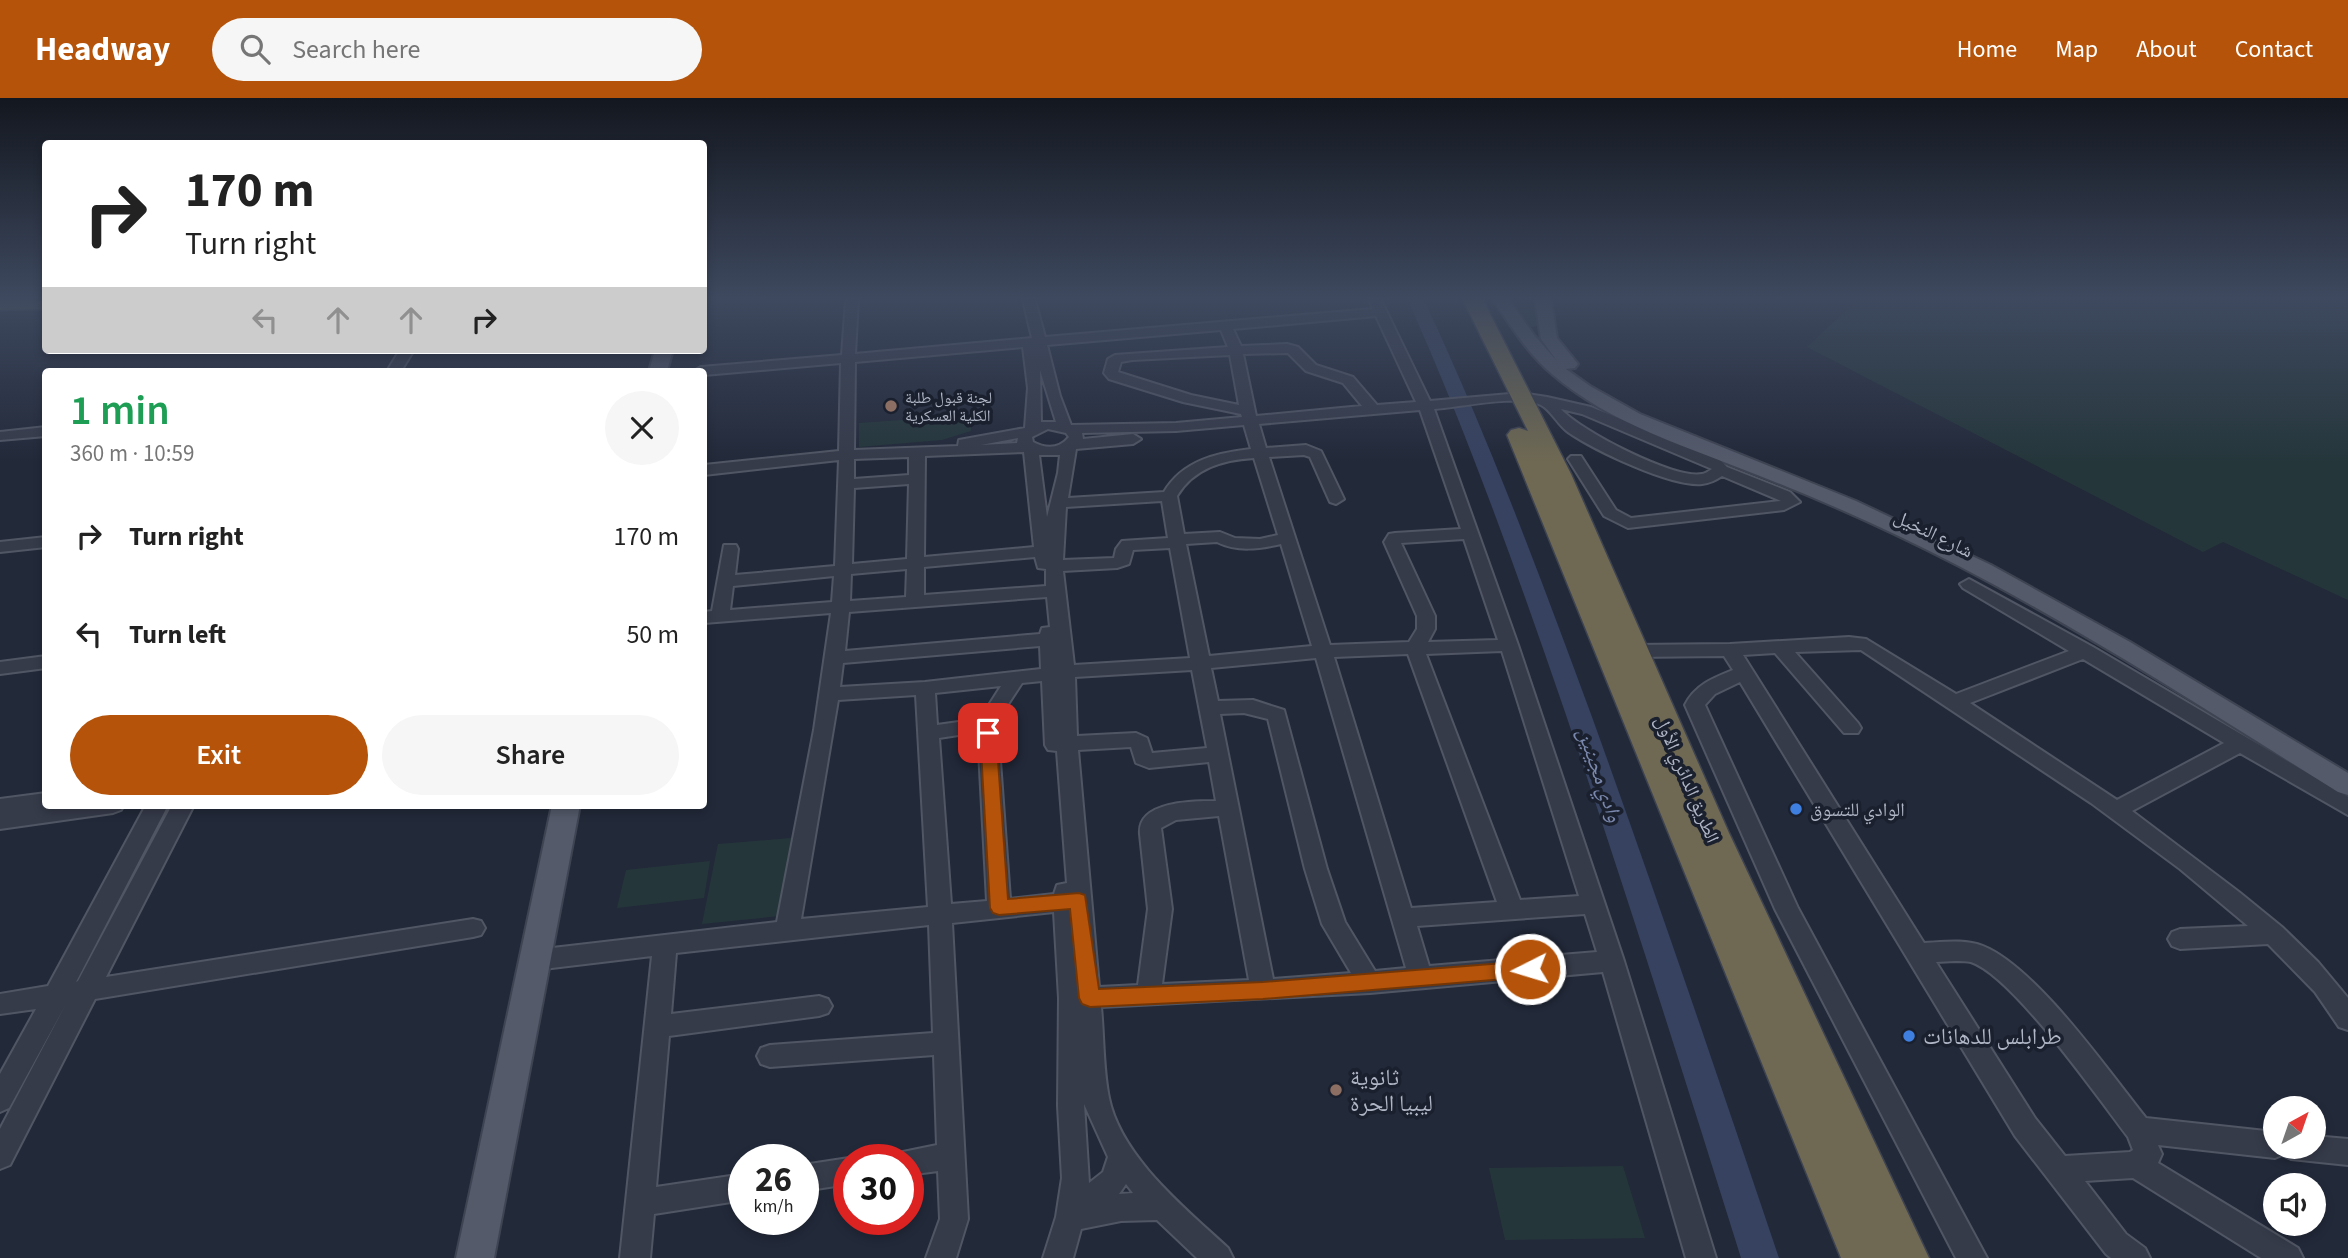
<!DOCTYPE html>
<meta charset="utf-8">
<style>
:root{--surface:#fff;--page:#f6f6f6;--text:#222;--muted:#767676;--accent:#b45309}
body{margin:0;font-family:"Source Sans 3","Noto Naskh Arabic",sans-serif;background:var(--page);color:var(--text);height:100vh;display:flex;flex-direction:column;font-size:26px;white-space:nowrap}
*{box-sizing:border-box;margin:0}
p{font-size:23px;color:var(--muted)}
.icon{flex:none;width:38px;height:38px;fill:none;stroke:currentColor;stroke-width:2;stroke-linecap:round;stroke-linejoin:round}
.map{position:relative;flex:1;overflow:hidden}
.panel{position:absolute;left:42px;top:270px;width:665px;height:441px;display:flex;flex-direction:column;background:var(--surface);border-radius:7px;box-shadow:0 4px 10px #0003}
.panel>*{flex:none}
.banner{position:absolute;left:42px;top:42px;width:665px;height:214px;border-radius:7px;box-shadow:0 4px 10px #0003;background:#fff;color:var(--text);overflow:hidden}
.needle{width:46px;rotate:40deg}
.buttons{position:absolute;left:2263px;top:998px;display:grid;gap:14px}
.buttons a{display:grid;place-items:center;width:63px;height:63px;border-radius:50%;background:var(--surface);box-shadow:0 4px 10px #0003;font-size:35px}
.speed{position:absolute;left:728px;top:1046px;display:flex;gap:14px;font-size:35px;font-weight:700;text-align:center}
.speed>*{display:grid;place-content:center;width:91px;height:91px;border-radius:50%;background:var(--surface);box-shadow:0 4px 10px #0003;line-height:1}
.speed small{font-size:18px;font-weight:400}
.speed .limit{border:10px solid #d22;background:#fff;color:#111}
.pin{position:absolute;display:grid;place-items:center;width:60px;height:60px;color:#fff;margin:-30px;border-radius:14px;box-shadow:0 4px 10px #0006}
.me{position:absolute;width:77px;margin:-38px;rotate:265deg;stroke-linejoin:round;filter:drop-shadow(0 0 5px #0008)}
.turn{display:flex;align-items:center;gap:24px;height:147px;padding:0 28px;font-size:32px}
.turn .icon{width:91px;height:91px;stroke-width:2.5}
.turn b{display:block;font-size:49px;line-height:60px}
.lanes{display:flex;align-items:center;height:66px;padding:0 28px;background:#0003;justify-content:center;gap:35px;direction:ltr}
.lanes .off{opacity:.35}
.round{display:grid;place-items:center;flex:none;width:74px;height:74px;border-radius:37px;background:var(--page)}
.head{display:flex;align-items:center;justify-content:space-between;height:119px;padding:0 28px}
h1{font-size:42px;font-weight:600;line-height:52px;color:#1e9e55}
.button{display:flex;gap:14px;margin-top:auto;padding:14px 28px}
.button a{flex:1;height:80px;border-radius:42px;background:var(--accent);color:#fff;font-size:28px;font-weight:600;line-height:80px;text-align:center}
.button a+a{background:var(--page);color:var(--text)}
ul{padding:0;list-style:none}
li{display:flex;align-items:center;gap:21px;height:98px;padding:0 28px}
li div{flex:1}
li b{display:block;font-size:26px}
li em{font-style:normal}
header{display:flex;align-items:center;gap:42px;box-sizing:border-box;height:98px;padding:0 35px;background:var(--accent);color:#fff}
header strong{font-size:33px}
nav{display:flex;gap:38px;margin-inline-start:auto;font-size:24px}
.search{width:490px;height:63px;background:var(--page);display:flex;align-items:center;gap:18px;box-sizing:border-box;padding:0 24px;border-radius:38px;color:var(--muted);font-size:26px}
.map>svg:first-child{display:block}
.green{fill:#25363b}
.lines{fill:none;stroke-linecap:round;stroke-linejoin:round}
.river{fill:#364260;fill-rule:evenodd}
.minor-casing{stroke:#515664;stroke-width:4}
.major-casing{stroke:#3f4453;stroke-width:4}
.highway-casing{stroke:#3e4351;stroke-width:3}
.minor{fill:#363b4a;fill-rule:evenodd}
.major{fill:#545a6a;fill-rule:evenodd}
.highway{fill:#6f6953;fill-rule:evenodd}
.route{fill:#b45309;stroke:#753606;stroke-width:2}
.education-dot{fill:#8d6e63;stroke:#1b202e;stroke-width:2.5}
.shop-dot{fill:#3f7fe0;stroke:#1b202e;stroke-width:2.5}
.labels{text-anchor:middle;stroke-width:7;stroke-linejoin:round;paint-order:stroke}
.far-poi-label{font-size:16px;fill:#b1b6c6;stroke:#1b202e;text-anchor:start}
.street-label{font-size:19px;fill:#b1b6c6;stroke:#1b202e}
.poi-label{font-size:19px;fill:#b1b6c6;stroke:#1b202e;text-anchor:start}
.water-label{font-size:21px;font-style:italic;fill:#7a88ad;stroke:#1b202e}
.near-poi-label{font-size:23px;fill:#b1b6c6;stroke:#1b202e;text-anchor:start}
</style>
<header>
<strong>Headway</strong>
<div class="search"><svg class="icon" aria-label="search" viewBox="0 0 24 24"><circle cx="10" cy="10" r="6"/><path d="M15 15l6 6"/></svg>Search here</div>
<nav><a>Home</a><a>Map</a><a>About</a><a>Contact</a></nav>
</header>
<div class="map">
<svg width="2348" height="1160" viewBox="0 0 2348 1160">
<rect width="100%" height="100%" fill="#222939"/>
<g class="green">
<polygon points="1511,202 1535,202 1539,217 1538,228 1531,229"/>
<polygon points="1857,202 2348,202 2348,502 2223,444 2203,454 1807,249"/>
<polygon points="971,317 971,333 942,342 859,349 859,325"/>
<polygon points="791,740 780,818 702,826 718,746"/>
<polygon points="710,763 704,800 617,810 626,772"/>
<polygon points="1623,1068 1645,1140 1505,1142 1489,1070"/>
</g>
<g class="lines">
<path class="river" d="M1408 202H1424C1488 338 1540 478 1592 619 1657 799 1718 979 1779 1160H1741C1684 978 1627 797 1566 617 1518 477 1468 337 1408 202Z"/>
<defs>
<g id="minor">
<path d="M846 202H858L855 256 1032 240 1023 202H1035L1045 239 1373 211 1369 202H1381L1430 303 1521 295 1547 299 1591 309 1720 362 1727 369 1790 394 1800 404 1784 412 1628 430 1604 418 1568 361 1571 358H1581L1616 412 1631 420 1781 403 1722 378C1716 382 1710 385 1702 386 1671 389 1594 352 1568 334 1558 327 1551 312 1541 307 1518 296 1461 309 1434 311L1518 547 1624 863 1716 1160H1686L1603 874 1370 895 1101 909C1104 939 1103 971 1109 1000 1121 1059 1186 1111 1228 1150L1233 1160H1197L1157 1122 1121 1123 1081 1131 1073 1160H1043L1056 1119 1062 1080 1058 1008 1059 900 1054 814 952 825 968 1121 956 1160H926L940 1121 938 1073 908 1077V1062H895L898 1055 937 1047 934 957 770 969 761 966 757 958 761 950 770 947 933 935 929 827 676 855 671 916 819 898 828 901 832 908 828 915 819 918 669 938 656 1089 744 1076V1102L654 1116 650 1160H620L652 858 535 872 526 869 523 862 526 855 535 852 777 824 814 632 831 515 704 525V514L712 513 724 447H736L738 451 735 477 835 468 839 362 704 377V367L839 353 841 265 704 277V273H694L701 269 842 257ZM1376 218 1416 304 1377 307 1353 279 1316 267 1298 249 1287 246 1241 248 1233 231ZM1221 232 1228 249 1115 257 1108 261 1104 275 1109 281 1183 304 1241 316 1242 319 1176 325 1071 327 1060 298 1047 247ZM1023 249 1028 290 1025 330 959 342 958 348 854 352 855 264ZM1288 255 1306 273 1343 285 1362 308 1256 318 1243 256ZM1230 257 1239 307 1191 297 1118 274 1121 264 1132 262ZM1040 272 1056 324H1041ZM1561 311 1582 316 1712 371C1710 372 1705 376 1702 376 1675 382 1579 332 1561 311ZM1420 312 1461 431 1395 435 1389 436 1384 444 1417 518V531L1409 544 1330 547 1269 359 1304 357 1310 359 1330 404 1336 406 1344 401 1321 353 1306 347 1266 350 1259 326ZM1244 327 1251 351C1217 355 1183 362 1164 394L1068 400 1076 351 1133 346 1141 341 1133 336 1083 341 1082 335 1176 333ZM1048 331 1066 335 1069 339C1059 351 1046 351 1033 344L1032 339ZM1018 340 1017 345 981 347ZM1024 354 1034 449 924 459 925 358ZM1039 357H1060L1058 375 1047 419ZM909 359V377L854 381V361ZM1254 360 1278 437 1260 441 1235 440 1220 434 1184 436 1177 398C1194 370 1223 362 1254 360ZM909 386 907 461 852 466 854 390ZM1162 403 1168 440 1122 443 1116 451 1114 460 1063 462 1066 409ZM1464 441 1498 542 1428 544 1435 531V518L1401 445ZM1217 444C1237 454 1259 451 1281 446L1312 548 1209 558 1186 446ZM1170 450 1190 560 1074 567 1063 473 1117 470 1129 466 1133 452ZM1035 459 1038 470 1046 471V488L924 497V469ZM907 471 906 499 850 503 851 476ZM834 478 832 504 730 512 733 488ZM1047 499 1050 529 1042 530 1040 536 845 553 849 514ZM1040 548 1041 571 925 584 840 589 843 565ZM1502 553 1579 798 1520 802 1426 556ZM1408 556 1497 804 1411 810 1334 559ZM1316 560 1406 870 1375 873 1345 824 1327 771 1284 612 1253 602 1218 603 1211 570ZM1192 572 1207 650 1152 655 1147 640 1136 635 1077 638 1075 579ZM1042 583 1045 647 1048 652 1057 653 1067 785 1057 787 1054 796 1010 801 998 635 1001 617 1022 585ZM1001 588 980 621 937 627 935 595ZM916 597 928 809 801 821 838 602ZM1244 615 1268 621 1305 771 1322 826 1351 875 1273 881 1220 616ZM978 634 987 803 951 806 939 640ZM1131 649 1136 665 1149 670 1209 664 1216 703C1193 703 1137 703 1140 736L1148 811 1138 887 1099 889 1078 652ZM1219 718 1249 882 1162 886 1172 811 1161 730 1176 722ZM1585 816 1597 854 1429 868 1417 828ZM1084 1006 1108 1059 1103 1074 1089 1085ZM1126 1086 1133 1095 1119 1096Z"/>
<polygon points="400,252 414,252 401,273 387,273"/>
<polygon points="46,329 46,338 0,342 0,334"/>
<polygon points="46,439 46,449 0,454 0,444"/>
<path d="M1969 481 2093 549 2348 699V717L2240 655 2132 713 2239 794 2282 829 2318 864 2348 900V932L2339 929 2315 894 2268 846 2180 851 2172 848 2168 841 2172 834 2180 831 2248 828 2180 771 2091 705 1861 552 1795 554 1858 625 1861 630 1858 635H1844L1775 555 1743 557 1924 845C1944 844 1965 841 1983 848 2036 869 2109 974 2146 1020L2275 1034V1048H2314V1038L2348 1041V1067L2291 1061 2282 1057 2275 1060 2158 1047 2162 1056 2158 1065 2298 1150 2303 1160H2261L2133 1080 2085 1083 2126 1136 2145 1150 2150 1160H2111L2106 1156 2015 1038 1740 584 1715 596 1705 607 1798 810 1987 1160H1956L1775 811 1685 607C1695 587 1713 580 1733 572L1724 558 1633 559 1624 553 1633 547 1730 546 1849 539 1866 541 1956 596 2069 553 1963 490 1960 486ZM2083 561 2224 645 2117 702 1970 605ZM1955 863C1960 863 1966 863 1971 864 2013 878 2098 1000 2128 1039L2133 1052 2130 1054 2065 1058 2035 1020 1936 864Z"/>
<polygon points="46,558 46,570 0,576 0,564"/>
<polygon points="46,695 46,707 124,707 121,712 113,715 0,731 0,701"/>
<polygon points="146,707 168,707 76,884 78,883 172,707 194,707 106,879 473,821 481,823 485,830 481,837 473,839 95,901 10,1067 0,1071 0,1031 66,906 9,1010 0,1014 0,976 36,911 0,916 0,896 48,888"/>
<polygon points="849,1060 855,1062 849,1062 849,1086 803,1093 803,1067"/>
</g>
<g id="major">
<path d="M1493 202H1509L1534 237 1557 263 1541 241 1535 202H1551L1557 240 1578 266 1575 270 1566 271 1590 288 1640 316 1856 403 1991 467 2130 544 2348 675V697L2338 694C2213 616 2088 535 1957 467 1893 434 1827 404 1760 378 1689 349 1611 327 1552 276 1528 256 1511 228 1493 202Z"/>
<polygon points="655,252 673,252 667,273 649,273"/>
<polygon points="552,707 580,707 494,1160 456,1160"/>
</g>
<g id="highway">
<polygon points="0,202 46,202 46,211 0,212"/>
<polygon points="1463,202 1483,202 1571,376 1729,735 1929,1160 1841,1160 1507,337 1511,332 1519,330 1528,333"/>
</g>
</defs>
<use href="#minor" class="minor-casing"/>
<use href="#major" class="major-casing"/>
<use href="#highway" class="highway-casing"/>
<use href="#minor" class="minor"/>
<use href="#major" class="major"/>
<use href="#highway" class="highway"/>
</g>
<linearGradient id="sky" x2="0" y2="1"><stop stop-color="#13171f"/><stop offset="0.55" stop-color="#3e495f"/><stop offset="1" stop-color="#3e495f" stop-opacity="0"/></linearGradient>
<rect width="2348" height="364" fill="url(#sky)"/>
<polygon class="route" points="988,629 996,635 1008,801 1079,795 1085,797 1099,891 1263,884 1530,863 1537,865 1540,871 1537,877 1530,879 1263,901 1090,909 1082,906 1079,900 1070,811 999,817 993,815 990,810 980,635"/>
<g class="education-dot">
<circle cx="891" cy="308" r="7"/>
<circle cx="1336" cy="992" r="7"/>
</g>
<g class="shop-dot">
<circle cx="1796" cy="711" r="7"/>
<circle cx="1909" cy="938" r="7"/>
</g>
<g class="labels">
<g class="far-poi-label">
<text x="905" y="305">لجنة قبول طلبة<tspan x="905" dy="18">الكلية العسكرية</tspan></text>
</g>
<g class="street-label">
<text transform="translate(1934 435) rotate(26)" y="7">شارع النخيل</text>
<text transform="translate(1688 681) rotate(67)" y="7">الطريق الدائري الأول</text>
</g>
<g class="poi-label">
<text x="1810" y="718">الوادي للتسوق</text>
</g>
<g class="water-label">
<text transform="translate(1600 677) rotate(71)" y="7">وادي مجينين</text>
</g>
<g class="near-poi-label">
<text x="1923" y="946">طرابلس للدهانات</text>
<text x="1350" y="987">ثانوية<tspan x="1350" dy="26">ليبيا الحرة</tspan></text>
</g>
</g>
</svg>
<div class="buttons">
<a><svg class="needle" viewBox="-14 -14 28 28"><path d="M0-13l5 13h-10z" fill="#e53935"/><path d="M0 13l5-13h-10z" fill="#767676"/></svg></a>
<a><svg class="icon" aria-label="sound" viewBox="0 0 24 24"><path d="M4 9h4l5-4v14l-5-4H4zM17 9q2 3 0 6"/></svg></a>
</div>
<div class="speed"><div>26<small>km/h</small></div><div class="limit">30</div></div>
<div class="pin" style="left:988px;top:635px;background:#d93025"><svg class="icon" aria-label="arrive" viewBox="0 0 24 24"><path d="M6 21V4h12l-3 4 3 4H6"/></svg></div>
<svg class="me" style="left:1530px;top:871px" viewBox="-20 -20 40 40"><circle r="17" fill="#b45309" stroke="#fff" stroke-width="3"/><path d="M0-11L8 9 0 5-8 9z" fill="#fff"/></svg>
<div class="banner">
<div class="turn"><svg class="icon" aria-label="right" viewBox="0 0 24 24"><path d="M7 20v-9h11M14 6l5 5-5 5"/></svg><div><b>170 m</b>Turn right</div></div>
<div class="lanes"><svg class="icon off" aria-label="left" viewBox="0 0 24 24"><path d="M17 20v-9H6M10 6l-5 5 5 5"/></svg><svg class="icon off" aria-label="ahead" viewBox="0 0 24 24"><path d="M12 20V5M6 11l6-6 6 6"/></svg><svg class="icon off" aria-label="ahead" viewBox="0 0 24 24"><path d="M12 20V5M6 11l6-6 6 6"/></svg><svg class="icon" aria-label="right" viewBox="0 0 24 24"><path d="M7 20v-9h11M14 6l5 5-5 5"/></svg></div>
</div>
<section class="panel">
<div class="head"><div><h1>1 min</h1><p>360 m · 10:59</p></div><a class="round"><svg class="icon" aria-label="close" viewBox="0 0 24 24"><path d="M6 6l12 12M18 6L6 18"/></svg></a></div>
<ul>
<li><svg class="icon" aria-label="right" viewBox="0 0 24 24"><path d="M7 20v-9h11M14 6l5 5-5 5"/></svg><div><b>Turn right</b></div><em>170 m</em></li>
<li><svg class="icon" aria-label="left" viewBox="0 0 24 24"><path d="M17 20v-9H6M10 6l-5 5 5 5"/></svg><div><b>Turn left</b></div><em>50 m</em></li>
</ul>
<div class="button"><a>Exit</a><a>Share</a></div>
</section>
</div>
